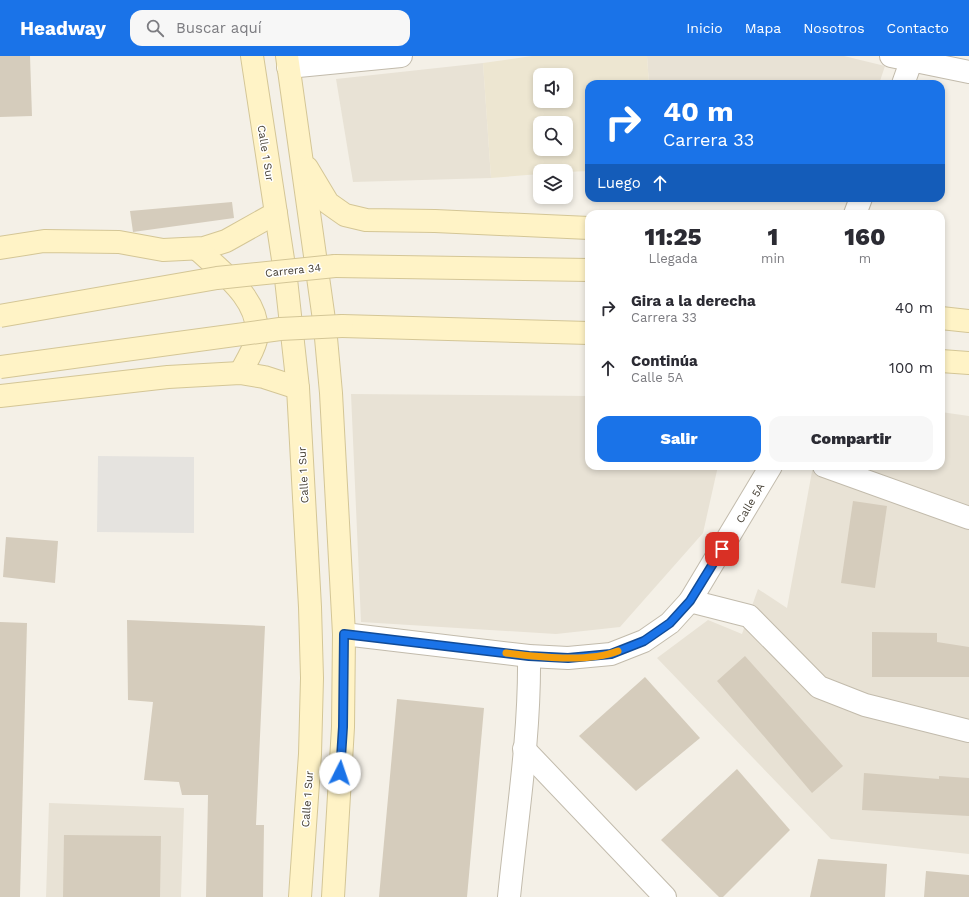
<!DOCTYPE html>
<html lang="es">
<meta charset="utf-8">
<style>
:root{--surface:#fff;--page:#f7f7f7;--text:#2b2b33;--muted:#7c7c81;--accent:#1a73e8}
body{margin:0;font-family:"Work Sans",sans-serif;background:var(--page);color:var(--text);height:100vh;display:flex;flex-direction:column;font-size:15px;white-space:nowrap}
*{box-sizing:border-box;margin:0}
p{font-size:13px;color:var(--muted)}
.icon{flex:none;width:22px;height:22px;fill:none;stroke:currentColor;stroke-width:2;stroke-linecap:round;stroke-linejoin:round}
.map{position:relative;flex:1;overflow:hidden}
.side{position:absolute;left:585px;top:154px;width:360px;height:260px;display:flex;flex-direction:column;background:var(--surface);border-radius:12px;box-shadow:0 2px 6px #0003}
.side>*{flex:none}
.banner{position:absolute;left:585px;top:24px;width:360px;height:122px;border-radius:12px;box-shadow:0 2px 6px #0003;background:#1a73e8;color:#fff;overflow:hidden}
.controls{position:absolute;left:533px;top:12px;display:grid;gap:8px}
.controls a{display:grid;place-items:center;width:40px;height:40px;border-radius:8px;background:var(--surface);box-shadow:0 2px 6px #0003;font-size:20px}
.pin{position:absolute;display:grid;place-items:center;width:34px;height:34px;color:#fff;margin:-17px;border-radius:8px;box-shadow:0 2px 6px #0006}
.me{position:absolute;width:44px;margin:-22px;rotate:4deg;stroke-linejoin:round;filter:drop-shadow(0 0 3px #0008)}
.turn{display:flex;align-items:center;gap:14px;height:84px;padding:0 12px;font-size:18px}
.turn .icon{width:52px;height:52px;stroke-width:2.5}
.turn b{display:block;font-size:28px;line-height:34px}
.then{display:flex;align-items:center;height:38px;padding:0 12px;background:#0003;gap:8px;font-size:15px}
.eta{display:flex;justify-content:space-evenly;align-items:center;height:68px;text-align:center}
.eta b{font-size:24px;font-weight:800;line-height:28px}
.cta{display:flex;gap:8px;margin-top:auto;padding:8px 12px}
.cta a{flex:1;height:46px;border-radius:12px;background:var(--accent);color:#fff;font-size:16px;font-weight:800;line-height:46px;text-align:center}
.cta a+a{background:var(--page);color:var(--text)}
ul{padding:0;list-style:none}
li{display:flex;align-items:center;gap:12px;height:60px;padding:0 12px}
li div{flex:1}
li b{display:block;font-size:15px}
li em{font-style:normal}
header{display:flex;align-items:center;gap:24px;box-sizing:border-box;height:56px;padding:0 20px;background:var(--accent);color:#fff}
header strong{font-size:19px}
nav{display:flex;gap:22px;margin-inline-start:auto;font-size:14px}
.search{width:280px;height:36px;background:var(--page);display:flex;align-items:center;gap:10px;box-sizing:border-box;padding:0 14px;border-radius:12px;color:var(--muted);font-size:15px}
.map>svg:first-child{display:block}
.residential{fill:#e8e2d5}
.education{fill:#ede6d1;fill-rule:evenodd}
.parking{fill:#e5e3df}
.building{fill:#d5ccbc}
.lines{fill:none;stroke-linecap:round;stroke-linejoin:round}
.street-casing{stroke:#c2bbac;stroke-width:24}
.secondary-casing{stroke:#d4c696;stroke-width:24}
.street{stroke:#fff;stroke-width:22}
.secondary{stroke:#fff3c6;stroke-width:22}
.secondary-bridge-casing{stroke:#d4c696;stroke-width:24;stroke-linecap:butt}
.secondary-bridge{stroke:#fff3c6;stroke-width:22}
.route-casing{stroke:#114b97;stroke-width:10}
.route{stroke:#1a73e8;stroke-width:7}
.slow{stroke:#f59e0b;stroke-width:7}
.labels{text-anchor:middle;stroke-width:3;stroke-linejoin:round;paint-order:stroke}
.street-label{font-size:11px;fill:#474136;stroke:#fff}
</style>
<header>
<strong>Headway</strong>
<div class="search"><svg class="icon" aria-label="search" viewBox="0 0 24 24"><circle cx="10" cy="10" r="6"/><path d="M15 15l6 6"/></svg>Buscar aquí</div>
<nav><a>Inicio</a><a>Mapa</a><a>Nosotros</a><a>Contacto</a></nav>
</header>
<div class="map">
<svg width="969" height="841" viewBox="0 0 969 841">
<rect width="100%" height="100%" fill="#f4f0e7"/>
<g class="residential">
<polygon points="647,0 844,0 885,10 879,28 649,28"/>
<polygon points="483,7 491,122 353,126 336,23"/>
<polygon points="351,338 589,340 589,410 718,410 703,477 620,571 556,578 361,566"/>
<polygon points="941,356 969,360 969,798 831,783 657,602 708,564 742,578 758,533 787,552 813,410 941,410"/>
<polygon points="49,747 184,752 181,841 46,841"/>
</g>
<path class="education" d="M532 0H647L649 28H589V115L566 116 540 115V118L491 122 483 7ZM540 19H566V45H540ZM540 67H566V93H540Z"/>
<polygon class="parking" points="98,400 194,401 194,477 97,476"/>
<g class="building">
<polygon points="0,0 30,0 32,60 0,61"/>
<polygon points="232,146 234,162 133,176 130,155"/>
<polygon points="853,445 887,450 875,532 841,527"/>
<polygon points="6,481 58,485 55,527 3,521"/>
<polygon points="127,564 265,570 256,769 264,769 263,841 206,841 208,739 182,739 179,726 144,724 153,646 128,644"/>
<polygon points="0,566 27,567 20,841 0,841"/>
<polygon points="872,576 937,577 937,586 969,591 969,621 872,621"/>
<polygon points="745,600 843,710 812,737 717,625"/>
<polygon points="645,621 700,682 636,735 579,680"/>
<polygon points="397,643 484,652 467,841 379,841"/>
<polygon points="737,713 790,774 723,841 719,841 661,784"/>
<polygon points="864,717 939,723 939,720 969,722 969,760 862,754"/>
<polygon points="64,779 161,780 160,841 63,841"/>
<polygon points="818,803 887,808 885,841 810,841"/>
<polygon points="926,815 969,819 969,841 924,841"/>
</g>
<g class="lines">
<defs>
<g id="street">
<polyline points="891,0 969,16"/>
<polyline points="288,11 401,0"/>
<polyline points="903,28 913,0"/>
<polyline points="855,158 861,142"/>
<polyline points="824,410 969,462"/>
<polyline points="690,545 749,560 819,631 865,649 969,675"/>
<polyline points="344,578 529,600 568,602 611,598 644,585 670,567 690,545 771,410"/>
<polyline points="524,693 665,841"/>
<path d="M509 841C517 761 530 680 529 600"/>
</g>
<g id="secondary">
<polyline points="252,0 286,223 298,332 310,551 312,622 310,698 300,841"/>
<polyline points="287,0 325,271 331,337 344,578 343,671 333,841"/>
<polyline points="307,112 328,147 345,159 366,164 435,165 589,172"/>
<polyline points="0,192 44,185 119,186 163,194 204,192 226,185 276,157"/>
<path d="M197 193C221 215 264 246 256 284 253 296 246 306 240 317"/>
<polyline points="335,210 589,214"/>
<polyline points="941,262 969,265"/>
<polyline points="342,270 589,277"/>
<polyline points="941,305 969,307"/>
<polyline points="0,340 168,321 240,317 264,321 298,332"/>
</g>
</defs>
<use href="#street" class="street-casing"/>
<use href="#secondary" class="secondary-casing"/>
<use href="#street" class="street"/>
<use href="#secondary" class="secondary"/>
<defs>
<g id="secondary-bridge">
<polyline points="0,260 217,222 335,210"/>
<polyline points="0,311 280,273 342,270"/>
</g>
</defs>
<use href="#secondary-bridge" class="secondary-bridge-casing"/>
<use href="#secondary-bridge" class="secondary-bridge"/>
</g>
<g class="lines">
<defs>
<polyline id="route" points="340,717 343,671 344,578 529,600 568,602 611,598 644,585 670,567 690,545 722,493"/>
</defs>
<use href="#route" class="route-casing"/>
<use href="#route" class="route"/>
<path class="slow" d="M506 597C538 601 588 607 618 595"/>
</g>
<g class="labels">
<g class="street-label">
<text transform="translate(266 97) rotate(81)" y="4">Calle 1 Sur</text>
<text transform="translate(293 214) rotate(-6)" y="4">Carrera 34</text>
<text transform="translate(303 419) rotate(-93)" y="4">Calle 1 Sur</text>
<text transform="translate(750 447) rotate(-59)" y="4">Calle 5A</text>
<text transform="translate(307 743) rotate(-86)" y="4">Calle 1 Sur</text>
</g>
</g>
</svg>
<div class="controls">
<a><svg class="icon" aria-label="sound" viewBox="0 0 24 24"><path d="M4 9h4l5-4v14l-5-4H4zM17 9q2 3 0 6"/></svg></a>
<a><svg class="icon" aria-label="search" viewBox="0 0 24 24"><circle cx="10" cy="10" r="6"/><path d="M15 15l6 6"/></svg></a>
<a><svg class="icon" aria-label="layers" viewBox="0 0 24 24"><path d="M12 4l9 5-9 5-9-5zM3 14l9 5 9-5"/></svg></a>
</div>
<div class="pin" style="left:722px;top:493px;background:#d93025"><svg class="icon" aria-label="arrive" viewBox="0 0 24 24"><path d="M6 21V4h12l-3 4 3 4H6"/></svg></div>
<svg class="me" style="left:340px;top:717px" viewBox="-20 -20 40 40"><circle r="19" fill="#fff"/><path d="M0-13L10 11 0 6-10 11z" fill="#1a73e8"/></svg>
<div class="banner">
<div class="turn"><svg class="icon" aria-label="right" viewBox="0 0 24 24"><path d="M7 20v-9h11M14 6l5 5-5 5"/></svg><div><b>40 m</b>Carrera 33</div></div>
<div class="then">Luego<svg class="icon" aria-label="ahead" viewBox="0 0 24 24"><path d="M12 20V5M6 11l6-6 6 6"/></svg></div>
</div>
<section class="side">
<div class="eta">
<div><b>11:25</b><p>Llegada</p></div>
<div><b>1</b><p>min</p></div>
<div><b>160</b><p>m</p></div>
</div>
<ul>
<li><svg class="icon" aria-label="right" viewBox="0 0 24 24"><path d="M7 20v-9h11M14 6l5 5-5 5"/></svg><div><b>Gira a la derecha</b><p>Carrera 33</p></div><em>40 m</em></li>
<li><svg class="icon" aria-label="ahead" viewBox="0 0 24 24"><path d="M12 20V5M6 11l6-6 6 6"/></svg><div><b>Continúa</b><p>Calle 5A</p></div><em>100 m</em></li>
</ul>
<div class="cta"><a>Salir</a><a>Compartir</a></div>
</section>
</div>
